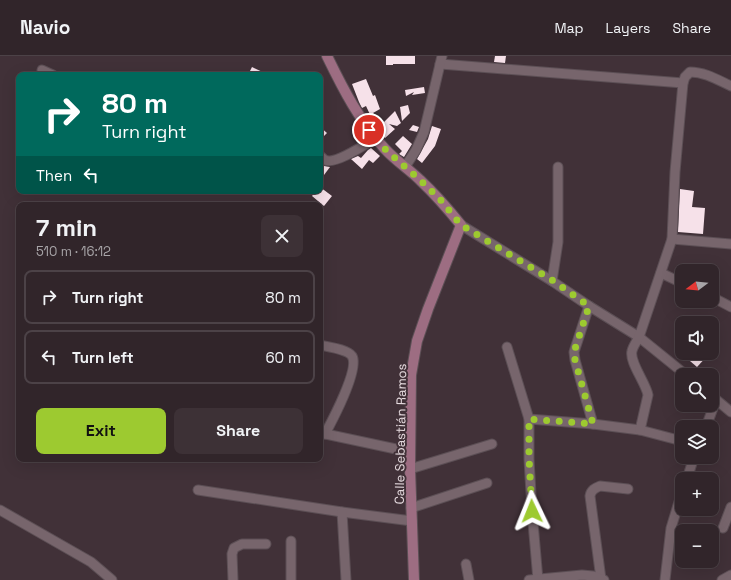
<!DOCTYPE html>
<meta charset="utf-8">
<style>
:root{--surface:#31252a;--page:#3d3136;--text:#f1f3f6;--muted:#a8a5a8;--line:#4c4247;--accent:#9dca30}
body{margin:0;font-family:"Space Grotesk",sans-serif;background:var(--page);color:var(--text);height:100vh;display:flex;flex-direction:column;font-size:15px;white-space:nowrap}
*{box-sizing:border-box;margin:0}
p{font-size:13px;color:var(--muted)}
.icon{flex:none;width:22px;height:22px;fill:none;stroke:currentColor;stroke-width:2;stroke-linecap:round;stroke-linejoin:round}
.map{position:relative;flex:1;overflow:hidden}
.sheet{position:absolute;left:16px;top:146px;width:307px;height:260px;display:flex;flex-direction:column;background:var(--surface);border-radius:8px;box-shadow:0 4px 16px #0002,0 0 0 1px var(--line)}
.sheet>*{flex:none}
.top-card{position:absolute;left:16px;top:16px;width:307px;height:122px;border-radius:8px;box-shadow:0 4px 16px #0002,0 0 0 1px var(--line);background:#00695c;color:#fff;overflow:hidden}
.needle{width:26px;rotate:254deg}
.buttons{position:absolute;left:675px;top:208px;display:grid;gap:8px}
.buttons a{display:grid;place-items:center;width:44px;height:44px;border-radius:8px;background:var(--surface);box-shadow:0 4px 16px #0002,0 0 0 1px var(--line);font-size:20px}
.pin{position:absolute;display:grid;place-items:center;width:34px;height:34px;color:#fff;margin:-17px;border:2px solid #fff;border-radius:50%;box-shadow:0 1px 4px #0007}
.me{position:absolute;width:44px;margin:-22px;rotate:358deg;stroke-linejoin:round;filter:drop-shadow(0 0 3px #0008)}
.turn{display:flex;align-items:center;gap:14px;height:84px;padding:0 20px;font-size:18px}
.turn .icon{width:52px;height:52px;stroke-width:2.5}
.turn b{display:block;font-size:28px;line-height:34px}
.then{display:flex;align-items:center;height:38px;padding:0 20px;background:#0003;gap:8px;font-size:15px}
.round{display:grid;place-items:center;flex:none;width:42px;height:42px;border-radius:8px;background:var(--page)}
.overview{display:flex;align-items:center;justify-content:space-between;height:68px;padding:0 20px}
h1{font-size:24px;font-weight:800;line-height:30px}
.button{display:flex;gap:8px;margin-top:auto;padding:8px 20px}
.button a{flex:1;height:46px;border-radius:8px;background:var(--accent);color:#111;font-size:16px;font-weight:800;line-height:46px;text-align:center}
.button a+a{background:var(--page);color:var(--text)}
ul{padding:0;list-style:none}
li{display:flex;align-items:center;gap:12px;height:54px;margin:0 8px 6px;padding:0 12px;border:2px solid var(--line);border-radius:8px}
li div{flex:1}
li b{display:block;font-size:15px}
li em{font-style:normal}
header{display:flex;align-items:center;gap:24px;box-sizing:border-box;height:56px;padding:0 20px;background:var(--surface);border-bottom:1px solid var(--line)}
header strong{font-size:19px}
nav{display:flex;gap:22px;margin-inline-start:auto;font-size:14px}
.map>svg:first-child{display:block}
.building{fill:#f6e1e9}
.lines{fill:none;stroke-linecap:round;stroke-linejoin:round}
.minor-casing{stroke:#5c4f55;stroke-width:11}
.secondary-casing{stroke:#5c4f55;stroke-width:12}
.minor{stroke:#77656c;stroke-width:9}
.secondary{stroke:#9d6d82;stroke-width:10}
.route{stroke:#9dca30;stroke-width:7;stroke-dasharray:0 12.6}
.labels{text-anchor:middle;stroke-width:4;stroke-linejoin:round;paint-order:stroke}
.street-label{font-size:13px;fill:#e6dbdf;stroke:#413138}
</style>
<header>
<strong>Navio</strong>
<nav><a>Map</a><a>Layers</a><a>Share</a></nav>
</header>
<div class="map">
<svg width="731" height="524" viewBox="0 0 731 524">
<rect width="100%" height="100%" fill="#413138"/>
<g class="building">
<polygon points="386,0 415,0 415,8 393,8 393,9 386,9"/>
<polygon points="495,0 506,0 505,7 494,6"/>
<polygon points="252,11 269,19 248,19"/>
<polygon points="366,23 373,40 375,39 380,53 373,57 383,67 395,55 401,67 397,70 389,68 395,73 385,82 381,77 381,78 372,67 373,65 366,50 362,52 359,46 352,28"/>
<polygon points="424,31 425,37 412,39 414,36 406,40 405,34"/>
<polygon points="408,49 410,57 402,65 400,51"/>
<polygon points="413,69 419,71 417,76 409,74"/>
<polygon points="432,70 441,73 435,90 422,107 417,103 428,83"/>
<polygon points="320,71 327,77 320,84"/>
<polygon points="403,80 412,88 404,101 399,98 402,95 395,88"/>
<polygon points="371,92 380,100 373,107 369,104 362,113 351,103 358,100 361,102 368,94"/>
<polygon points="320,108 324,110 330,111 324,119 320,116"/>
<polygon points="320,131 332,140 324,150 312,140 316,135 320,135"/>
<polygon points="680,133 694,135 692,151 705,152 703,178 678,176"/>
<polygon points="696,297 710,297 697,311 690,305"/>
</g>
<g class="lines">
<defs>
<g id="minor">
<polyline points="440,8 683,27"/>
<polyline points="42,14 53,19"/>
<path d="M320 100C322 101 323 103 325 104 335 109 366 88 376 82"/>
<polyline points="405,111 416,94 424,76 442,0"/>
<polyline points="461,169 552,225 589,250 639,281 686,319"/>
<polyline points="672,183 731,188"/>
<polyline points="661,217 682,227"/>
<polyline points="552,225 558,186 558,111"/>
<polyline points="712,241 731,251"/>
<polyline points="589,250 574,296 575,304 593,368"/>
<path d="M320 289C328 291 347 293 352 300 360 313 332 365 325 378"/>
<polyline points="507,291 529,363 529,403 532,455 538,524"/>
<polyline points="713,341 731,356"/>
<polyline points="529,363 593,368 640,374 682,385"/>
<polyline points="706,371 716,344"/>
<path d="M640 374 648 339C646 327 629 306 632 295 633 290 637 285 639 281L672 183 675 116 683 27 685 21 690 16C705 16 718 24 731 30"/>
<polyline points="321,377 410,396"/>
<polyline points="410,413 492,388"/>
<polyline points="687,423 694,401"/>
<polyline points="198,434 342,456 412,465"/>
<polyline points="411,452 487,427"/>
<polyline points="0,454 91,506 112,524"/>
<polyline points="342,456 346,524"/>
<polyline points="723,472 731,451"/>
<polyline points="291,485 291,524"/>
<polyline points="466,508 469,524"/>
<path d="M601 523 590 440C591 434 595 432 600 430L628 433"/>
<polyline points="233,524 232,498 234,492 242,488 266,488"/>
<polyline points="529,524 582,519 593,520 604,524"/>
<polyline points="665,524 671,472 682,436"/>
<polyline points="722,524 731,519"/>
</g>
<path id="secondary" d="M327 0C343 33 360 66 385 93 396 105 409 113 420 124 435 138 448 153 461 169L428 253 417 285 411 319 410 413 414 524"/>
</defs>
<use href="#minor" class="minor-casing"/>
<use href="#secondary" class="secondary-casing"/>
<use href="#minor" class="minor"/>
<use href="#secondary" class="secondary"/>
</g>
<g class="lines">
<polyline class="route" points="369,74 386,94 420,124 439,142 461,169 552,224 589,250 574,296 575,304 593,368 529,363 529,402 532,455"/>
</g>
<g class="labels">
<g class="street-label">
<text transform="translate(400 378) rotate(-89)" y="5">Calle Sebastián Ramos</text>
</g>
</g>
</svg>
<div class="buttons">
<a><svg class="needle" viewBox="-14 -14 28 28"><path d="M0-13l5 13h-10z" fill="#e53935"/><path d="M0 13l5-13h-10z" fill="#a8a5a8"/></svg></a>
<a><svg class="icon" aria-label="sound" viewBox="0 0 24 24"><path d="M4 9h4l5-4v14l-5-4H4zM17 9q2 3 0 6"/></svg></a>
<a><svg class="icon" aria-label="search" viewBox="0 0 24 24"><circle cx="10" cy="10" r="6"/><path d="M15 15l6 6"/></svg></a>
<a><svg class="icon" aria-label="layers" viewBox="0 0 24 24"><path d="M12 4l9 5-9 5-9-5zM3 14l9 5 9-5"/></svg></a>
<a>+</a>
<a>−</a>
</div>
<div class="pin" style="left:369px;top:74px;background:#d93025"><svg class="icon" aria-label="arrive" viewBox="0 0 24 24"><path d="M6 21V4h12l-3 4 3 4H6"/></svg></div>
<svg class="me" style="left:532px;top:455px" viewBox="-20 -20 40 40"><path d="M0-17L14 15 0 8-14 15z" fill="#9dca30" stroke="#fff" stroke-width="4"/></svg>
<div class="top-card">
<div class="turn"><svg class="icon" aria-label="right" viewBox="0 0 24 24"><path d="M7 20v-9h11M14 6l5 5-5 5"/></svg><div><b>80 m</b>Turn right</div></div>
<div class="then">Then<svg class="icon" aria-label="left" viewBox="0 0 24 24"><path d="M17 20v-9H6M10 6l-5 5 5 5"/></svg></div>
</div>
<section class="sheet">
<div class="overview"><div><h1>7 min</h1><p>510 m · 16:12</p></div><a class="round"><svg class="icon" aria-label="close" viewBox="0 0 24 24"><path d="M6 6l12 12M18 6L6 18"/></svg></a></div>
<ul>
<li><svg class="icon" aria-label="right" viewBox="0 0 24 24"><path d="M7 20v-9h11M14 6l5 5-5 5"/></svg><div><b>Turn right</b></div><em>80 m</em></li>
<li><svg class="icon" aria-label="left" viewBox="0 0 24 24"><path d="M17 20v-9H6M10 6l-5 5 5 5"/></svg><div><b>Turn left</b></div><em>60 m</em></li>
</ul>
<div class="button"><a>Exit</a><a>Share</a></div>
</section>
</div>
